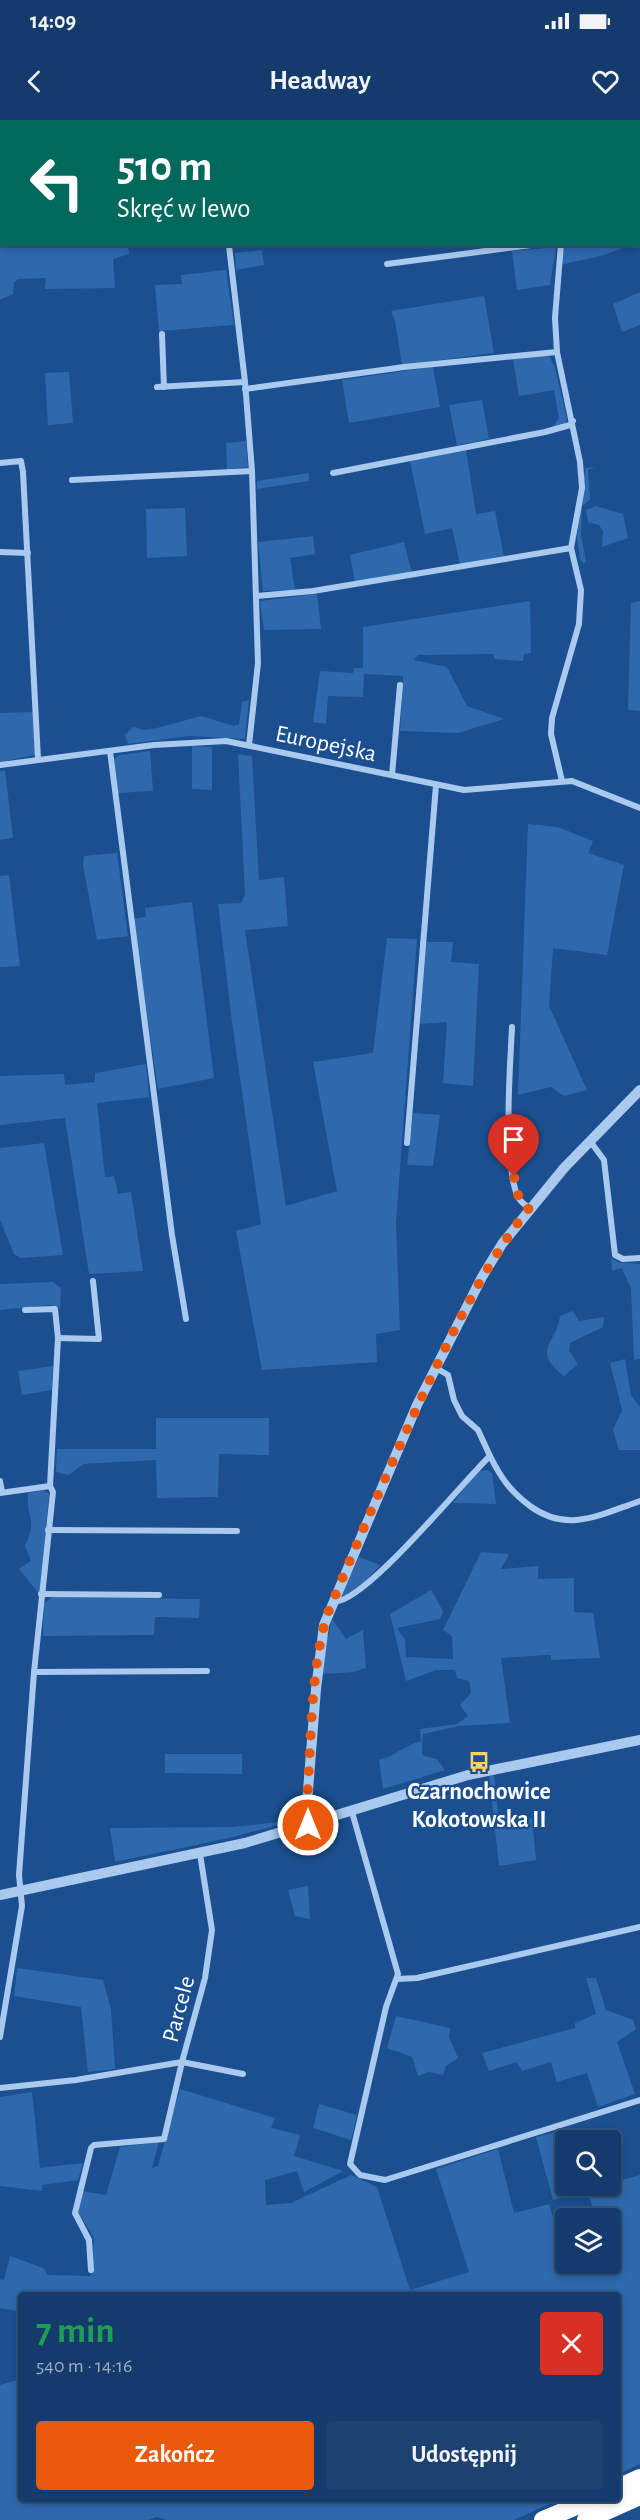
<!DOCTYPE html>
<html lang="pl">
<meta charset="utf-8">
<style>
:root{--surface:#143b6b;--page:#1d4271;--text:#f1f3f6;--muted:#9dadc1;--line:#33557e;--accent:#ea580c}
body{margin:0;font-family:"Alegreya Sans",sans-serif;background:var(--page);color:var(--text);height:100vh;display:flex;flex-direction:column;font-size:22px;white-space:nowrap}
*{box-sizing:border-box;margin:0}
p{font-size:20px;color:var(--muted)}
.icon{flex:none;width:33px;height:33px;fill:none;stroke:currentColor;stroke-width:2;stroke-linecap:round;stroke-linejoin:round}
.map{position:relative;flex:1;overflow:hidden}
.drawer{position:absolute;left:18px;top:2172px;width:603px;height:210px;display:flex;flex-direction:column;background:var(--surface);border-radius:6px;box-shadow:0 3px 9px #0003,0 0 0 2px var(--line)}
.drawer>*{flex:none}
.guide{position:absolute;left:0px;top:0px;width:640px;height:126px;box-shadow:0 3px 9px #0003,0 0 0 2px var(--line);background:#00695c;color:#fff;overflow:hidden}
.tools{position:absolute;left:555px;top:2010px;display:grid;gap:12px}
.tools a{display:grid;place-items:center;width:66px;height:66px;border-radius:6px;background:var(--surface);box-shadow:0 3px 9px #0003,0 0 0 2px var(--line);font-size:30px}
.pin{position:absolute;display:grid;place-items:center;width:51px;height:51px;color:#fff;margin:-62px -26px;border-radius:50% 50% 50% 0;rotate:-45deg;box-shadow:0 0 6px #0007}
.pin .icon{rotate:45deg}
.me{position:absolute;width:66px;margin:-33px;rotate:0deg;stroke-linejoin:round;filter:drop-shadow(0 0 4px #0008)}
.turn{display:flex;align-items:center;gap:21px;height:126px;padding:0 18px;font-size:27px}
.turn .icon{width:78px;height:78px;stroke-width:2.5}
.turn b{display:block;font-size:42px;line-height:51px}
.round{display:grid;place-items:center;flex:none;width:63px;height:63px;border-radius:6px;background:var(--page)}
.headline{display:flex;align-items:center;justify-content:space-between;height:102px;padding:0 18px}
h1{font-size:36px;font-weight:700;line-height:45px;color:#1e9e55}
.primary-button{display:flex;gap:12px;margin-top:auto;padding:12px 18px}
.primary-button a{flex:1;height:69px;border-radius:6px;background:var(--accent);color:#fff;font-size:24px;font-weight:700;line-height:69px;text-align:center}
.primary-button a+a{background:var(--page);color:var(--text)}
.status{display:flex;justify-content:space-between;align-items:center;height:42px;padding:0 30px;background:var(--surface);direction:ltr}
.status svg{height:16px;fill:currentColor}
header{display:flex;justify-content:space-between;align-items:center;height:78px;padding:0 18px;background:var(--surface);font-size:27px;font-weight:700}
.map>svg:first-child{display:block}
.green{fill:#2e69ad}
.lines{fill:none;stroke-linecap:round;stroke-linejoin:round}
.minor{stroke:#a9c9ee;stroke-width:6}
.tertiary{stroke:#a9c9ee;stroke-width:10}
.motorway{stroke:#fff;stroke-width:18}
.route{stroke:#ea580c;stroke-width:10;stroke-dasharray:0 18}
.labels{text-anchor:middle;stroke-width:4.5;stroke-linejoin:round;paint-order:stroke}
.street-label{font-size:24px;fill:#fff;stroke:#1b4f8f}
.poi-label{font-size:24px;font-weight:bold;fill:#fff;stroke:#1b4f8f}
</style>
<div class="status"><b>14:09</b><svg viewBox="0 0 49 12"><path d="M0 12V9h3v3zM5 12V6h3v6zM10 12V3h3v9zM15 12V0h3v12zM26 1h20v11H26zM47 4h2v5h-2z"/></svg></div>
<header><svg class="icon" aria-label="back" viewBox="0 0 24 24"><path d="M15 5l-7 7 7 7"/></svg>Headway<svg class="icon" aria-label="heart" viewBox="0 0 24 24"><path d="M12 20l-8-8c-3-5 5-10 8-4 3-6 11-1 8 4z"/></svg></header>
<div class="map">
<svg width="640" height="2400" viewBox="0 0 640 2400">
<rect width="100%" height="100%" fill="#1b4f8f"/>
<g class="green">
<polygon points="0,30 2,124 128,125 129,134 113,139 115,168 45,169 46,158 18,159 14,162 13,174 0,180"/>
<polygon points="565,125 631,125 604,135 560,145"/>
<polygon points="556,127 550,165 517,170 512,131"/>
<polygon points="262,130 264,145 236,150 235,133"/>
<polygon points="226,150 234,205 159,211 155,165 182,164 181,155"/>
<polygon points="640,172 640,205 622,212 613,184"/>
<polygon points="484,176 494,233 402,245 395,201 391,191"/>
<polygon points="539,235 549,236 555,248 567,299 565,304 553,307 559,298 554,270 519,276 513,238"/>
<polygon points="433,247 440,287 349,303 342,260"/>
<polygon points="69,252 73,303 48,305 45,253"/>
<polygon points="482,280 489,319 457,325 449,285"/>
<polygon points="246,321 248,347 227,349 226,323"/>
<polygon points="466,330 476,394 495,391 504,437 460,445 452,408 425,414 410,341"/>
<polygon points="595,347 588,350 590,380 582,386 581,415 586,442 583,443 580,440 577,417 584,355 586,348"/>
<polygon points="309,353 309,361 257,369 257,361"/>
<polygon points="596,386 623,394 628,418 602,427 603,411 599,405 588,402 586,390"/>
<polygon points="185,388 187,436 147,438 146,389"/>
<polygon points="313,416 315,434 290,438 295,470 263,471 258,422"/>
<polygon points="404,422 412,453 355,462 350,435"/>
<polygon points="317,474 321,509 264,510 260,481"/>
<polygon points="530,481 531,533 524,534 523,541 494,539 494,534 418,535 414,540 447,547 467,586 504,599 458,613 400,611 403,556 364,554 363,577 328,576 326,604 313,602 320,551 353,553 354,548 363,548 363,507"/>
<polygon points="640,481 640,591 628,590 631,483"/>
<polygon points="249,580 245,617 243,619 190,616 128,624 125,615 133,607 144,610 157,608 201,596 234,606 239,604 242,582"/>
<polygon points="33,592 35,635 0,642 0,593"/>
<polygon points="192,626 212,627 212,670 192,669"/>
<polygon points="150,631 153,671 118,673 114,639 119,635"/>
<polygon points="238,634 252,636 259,760 284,757 288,806 245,810 286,1086 337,1071 313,942 373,933 387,818 417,819 396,1103 400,1210 376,1214 377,1242 262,1250 236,1111 261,1104 232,902 218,784 241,783 245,774"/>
<polygon points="5,650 13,718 0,720 0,651"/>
<polygon points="528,704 558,707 593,721 588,733 624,745 607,835 553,828 549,886 587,970 564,976 551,967 518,975"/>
<polygon points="117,733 128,816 97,820 83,745 84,736"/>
<polygon points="9,755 20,846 0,847 0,756"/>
<polygon points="192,782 214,958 158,969 133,799 146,797 145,788"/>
<polygon points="425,822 453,822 451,842 479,844 473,966 443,963 447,902 419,904"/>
<polygon points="146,944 149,977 97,983 105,1057 114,1056 118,1074 131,1072 143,1151 89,1154 65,998 0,1005 0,956 64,954 65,965 95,962 95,953"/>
<polygon points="413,993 440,995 433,1046 407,1045"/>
<polygon points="44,1023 63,1135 21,1138 14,1134 0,1100 0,1028"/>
<polygon points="611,1138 617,1142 640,1144 640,1239 634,1240 631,1169 622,1148 612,1151"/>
<polygon points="53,1162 61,1168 60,1188 50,1185 0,1190 0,1164"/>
<path d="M573 1191 579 1201 604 1197 603 1207 570 1223 569 1231 578 1244 564 1256C530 1229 557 1224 560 1196Z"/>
<polygon points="625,1239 631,1275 640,1287 640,1330 619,1330 613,1310 622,1290 610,1243"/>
<polygon points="53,1246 52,1270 22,1275 18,1251"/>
<polygon points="156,1298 269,1298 269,1335 219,1334 218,1377 157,1378 156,1340 83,1344 69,1355 56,1352 57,1329 156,1329"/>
<polygon points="487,1350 492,1353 496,1384 453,1383 478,1351"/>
<path d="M44 1370 49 1374 40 1475 19 1449 31 1441 25 1426C38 1397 26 1399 28 1373Z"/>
<path d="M481 1432 509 1434 501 1449 538 1446V1459L574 1458V1492L593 1493 600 1538 551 1540V1535H546L501 1538 510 1603 459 1606 423 1614 422 1635 437 1639 445 1650 383 1669 379 1640C395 1636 405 1625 421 1621L420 1609 457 1604 468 1596 460 1585 471 1573 469 1561 457 1558 455 1550H436L406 1561 390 1494 431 1470 443 1491 440 1499 397 1508 405 1520 406 1537 453 1539 452 1516 443 1510Z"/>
<polygon points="359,1437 380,1445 361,1466 345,1476 341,1475"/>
<polygon points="52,1477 200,1479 199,1498 155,1497 154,1515 43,1516 44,1484"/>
<polygon points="332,1499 346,1519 363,1510 366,1548 354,1552 323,1554 322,1543"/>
<polygon points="165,1634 242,1634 242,1654 165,1653"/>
<polygon points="494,1655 499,1703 532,1698 536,1740 499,1746 489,1656"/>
<polygon points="297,1700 229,1718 115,1742 110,1708 233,1707"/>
<polygon points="308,1766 310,1799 295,1796 288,1770"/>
<polygon points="17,1848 103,1860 111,1889 115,1949 88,1952 81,1887 14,1876"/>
<polygon points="586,1858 596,1858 606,1890 633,1900 636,1909 617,1922 635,1974 598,1987 587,1953 557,1962 551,1942 522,1951 517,1942 489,1951 482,1933 575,1908 575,1903 596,1894"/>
<polygon points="396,1896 450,1908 449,1917 458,1938 446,1946 443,1955 429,1952 418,1956 412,1937 387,1928"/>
<polygon points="180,1969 275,1998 271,2008 300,2015 294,2036 343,2051 304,2072 297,2051 265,2060 266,2085 291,2083 351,2055 377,2067 410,2170 469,2152 436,2049 498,2029 514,2093 549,2084 567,2144 610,2144 610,2098 596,2098 587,2070 640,2055 640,2344 618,2354 618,2175 21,2175 21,2192 0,2188 0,2159 4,2160 10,2136 43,2148 48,2155 91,2156 94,2118 78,2092 83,2071 106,2075 120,2027 159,2022 152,2048 158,2046"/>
<polygon points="32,1972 40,2048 83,2043 78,2060 42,2065 42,2071 0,2066 0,1977"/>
<polygon points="319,1984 357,1995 351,2020 313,2008"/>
<polygon points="564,2010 568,2020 566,2066 581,2068 580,2072 553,2080 536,2017"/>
<polygon points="21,2259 21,2379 561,2379 514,2400 166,2400 157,2397 148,2400 0,2400 0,2265"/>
</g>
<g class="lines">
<g class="minor">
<polyline points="7,0 7,2"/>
<polyline points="561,124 555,198 557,232 580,342 582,368 571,428 581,470 579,504 552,598 551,614 562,661"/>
<polyline points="229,126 245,262 252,351 258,543 249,625"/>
<polyline points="387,144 539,124"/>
<polyline points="162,214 164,267"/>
<polyline points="157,267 245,262"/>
<polyline points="245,269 404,247 557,232"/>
<polyline points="0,343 21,341 23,352 38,639"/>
<polyline points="333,353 545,312 570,305 573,301"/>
<polyline points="72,360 252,351"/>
<polyline points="0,432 28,433"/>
<polyline points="257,476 313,471 571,428"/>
<polyline points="110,631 172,1115 186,1199"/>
<polyline points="0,645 154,625 226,621 464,670 572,661 640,688"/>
<polyline points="392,655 400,565"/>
<path d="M512 907C510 949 503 1037 517 1075 519 1081 524 1084 529 1088"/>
<polyline points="590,1021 604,1040 615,1135 623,1139 640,1138"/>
<polyline points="407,1023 436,665"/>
<polyline points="25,1190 55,1189 58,1218 50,1366"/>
<polyline points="58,1218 99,1219 93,1161"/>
<path d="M490 1336C501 1358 510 1371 530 1386 568 1414 601 1394 640 1381"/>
<polyline points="0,1361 2,1372"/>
<polyline points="0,1373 50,1366 53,1372 34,1552 19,1755 22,1786 0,1917"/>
<polyline points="48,1410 237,1411"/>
<polyline points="41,1474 159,1475"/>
<path d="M333 1481C360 1489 466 1358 490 1336L478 1310 462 1296 454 1280 448 1255 436 1248"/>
<polyline points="34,1552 207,1551"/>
<polyline points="352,1692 398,1854 386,1887 350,2044 360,2055 385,2060 640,1980"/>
<polyline points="397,1859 417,1858 640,1807"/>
<polyline points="0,1968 76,1960 182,1942 205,1858 212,1810 200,1734"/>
<polyline points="91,2150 89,2120 75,2093 91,2028 94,2025 164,2019 182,1942 243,1954"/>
</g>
<g class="tertiary">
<polyline points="587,0 588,2"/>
<polyline points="639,64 640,65"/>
<polyline points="308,1705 306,1696 316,1569 324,1505 417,1285 482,1157 502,1124 564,1048 640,970"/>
<polyline points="0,1775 245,1723 468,1655 640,1620"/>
</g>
<g class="motorway">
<polyline points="618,2368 640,2358"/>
<polyline points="543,2400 593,2379"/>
<polyline points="586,2400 640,2376"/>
</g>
</g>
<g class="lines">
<path class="route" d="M308 1705 306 1690C312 1628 309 1555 327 1495 362 1411 398 1327 437 1245 464 1189 491 1137 529 1088 517 1079 516 1071 514 1056"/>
</g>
<defs>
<symbol id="bus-bare" viewBox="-9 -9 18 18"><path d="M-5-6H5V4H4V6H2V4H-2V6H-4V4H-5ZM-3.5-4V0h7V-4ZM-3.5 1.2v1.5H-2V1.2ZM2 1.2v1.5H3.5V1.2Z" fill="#ffd166" stroke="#1b4f8f" stroke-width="2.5" paint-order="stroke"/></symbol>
</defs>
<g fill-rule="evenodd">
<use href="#bus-bare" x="464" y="1627" width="30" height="30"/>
</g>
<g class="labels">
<g class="street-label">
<text transform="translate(326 623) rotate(12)" y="8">Europejska</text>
<text transform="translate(178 1889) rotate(-75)" y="8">Parcele</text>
</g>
<g class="poi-label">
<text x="479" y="1679">Czarnochowice<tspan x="479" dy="28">Kokotowska II</tspan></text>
</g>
</g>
</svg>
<div class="tools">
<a><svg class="icon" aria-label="search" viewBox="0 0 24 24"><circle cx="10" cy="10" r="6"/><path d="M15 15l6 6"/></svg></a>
<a><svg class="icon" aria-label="layers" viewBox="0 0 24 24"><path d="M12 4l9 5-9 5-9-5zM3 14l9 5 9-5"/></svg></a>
</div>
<div class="pin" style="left:514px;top:1056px;background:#d93025"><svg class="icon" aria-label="arrive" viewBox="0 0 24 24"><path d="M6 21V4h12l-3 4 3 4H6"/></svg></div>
<svg class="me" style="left:308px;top:1705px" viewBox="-20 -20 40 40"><circle r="17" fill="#ea580c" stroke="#fff" stroke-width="3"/><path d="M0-11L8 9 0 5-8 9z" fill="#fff"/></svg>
<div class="guide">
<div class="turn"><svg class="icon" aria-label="left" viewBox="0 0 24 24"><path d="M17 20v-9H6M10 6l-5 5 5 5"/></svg><div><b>510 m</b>Skręć w lewo</div></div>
</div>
<section class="drawer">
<div class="headline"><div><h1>7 min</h1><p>540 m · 14:16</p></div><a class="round" style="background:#d93025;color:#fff"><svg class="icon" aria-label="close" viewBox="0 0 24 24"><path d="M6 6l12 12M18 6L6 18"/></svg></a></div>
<div class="primary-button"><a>Zakończ</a><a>Udostępnij</a></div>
</section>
</div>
